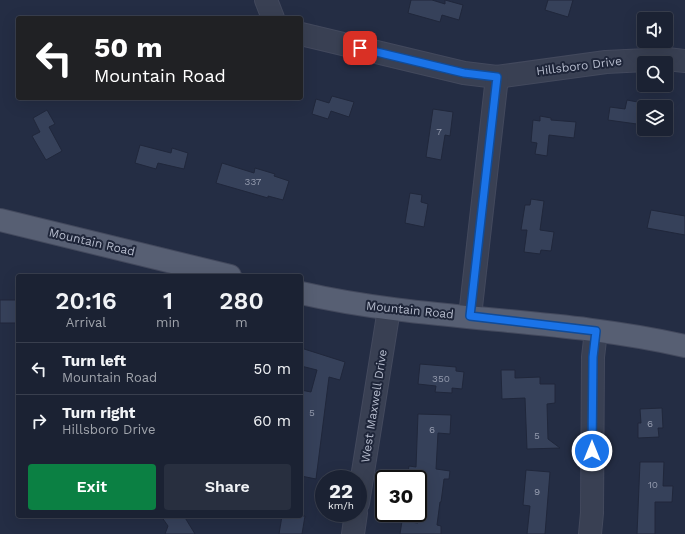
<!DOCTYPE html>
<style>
:root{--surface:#1b2233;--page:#282f3f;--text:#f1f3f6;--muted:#a0a4ac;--line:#393f4e;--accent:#0b8043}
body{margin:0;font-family:"Work Sans",sans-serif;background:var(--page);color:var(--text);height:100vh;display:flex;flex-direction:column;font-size:15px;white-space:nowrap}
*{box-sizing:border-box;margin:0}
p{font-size:13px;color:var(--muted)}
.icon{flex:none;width:22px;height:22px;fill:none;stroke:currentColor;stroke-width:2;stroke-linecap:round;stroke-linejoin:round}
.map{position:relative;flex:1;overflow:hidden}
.sheet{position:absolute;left:16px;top:274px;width:287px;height:244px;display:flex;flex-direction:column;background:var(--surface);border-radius:4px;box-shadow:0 4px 16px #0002,0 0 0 1px var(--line)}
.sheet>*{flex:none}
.hud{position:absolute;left:16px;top:16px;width:287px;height:84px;border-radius:4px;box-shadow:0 4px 16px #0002,0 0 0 1px var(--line);background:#202124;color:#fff;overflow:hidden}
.buttons{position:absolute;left:637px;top:12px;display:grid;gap:8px}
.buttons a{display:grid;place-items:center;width:36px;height:36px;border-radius:4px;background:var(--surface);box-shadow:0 4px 16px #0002,0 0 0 1px var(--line);font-size:20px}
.speed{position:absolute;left:315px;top:470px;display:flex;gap:8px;font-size:20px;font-weight:700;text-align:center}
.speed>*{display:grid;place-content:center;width:52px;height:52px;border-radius:50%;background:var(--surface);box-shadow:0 4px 16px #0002,0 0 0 1px var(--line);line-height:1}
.speed small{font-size:10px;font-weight:400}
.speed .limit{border:2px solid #111;border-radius:6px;background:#fff;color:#111}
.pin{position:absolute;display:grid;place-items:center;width:34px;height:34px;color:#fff;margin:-17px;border-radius:8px;box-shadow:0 2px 6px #0006}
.me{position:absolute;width:44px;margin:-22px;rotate:0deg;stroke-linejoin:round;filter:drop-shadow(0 0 3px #0008)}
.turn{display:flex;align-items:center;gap:14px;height:84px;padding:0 12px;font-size:18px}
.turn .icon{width:52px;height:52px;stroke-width:2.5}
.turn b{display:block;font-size:28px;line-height:34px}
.eta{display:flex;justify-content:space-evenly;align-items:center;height:68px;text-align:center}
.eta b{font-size:24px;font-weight:600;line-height:28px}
.button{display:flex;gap:8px;margin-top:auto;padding:8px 12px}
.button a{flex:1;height:46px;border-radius:4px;background:var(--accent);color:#fff;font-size:16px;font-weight:600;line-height:46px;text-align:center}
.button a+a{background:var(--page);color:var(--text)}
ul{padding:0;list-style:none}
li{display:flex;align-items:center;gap:12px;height:52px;padding:0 12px;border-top:1px solid var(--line)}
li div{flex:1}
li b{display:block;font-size:15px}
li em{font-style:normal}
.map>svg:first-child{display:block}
.building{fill:#36415a;stroke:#20273b}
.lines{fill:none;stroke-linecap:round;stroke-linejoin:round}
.minor-casing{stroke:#43495d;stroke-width:24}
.major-casing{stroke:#43495d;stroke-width:24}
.minor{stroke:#394053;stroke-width:22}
.major{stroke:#575f73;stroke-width:22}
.route-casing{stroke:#114b97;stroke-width:10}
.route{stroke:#1a73e8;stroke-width:7}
.labels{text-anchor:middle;stroke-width:4;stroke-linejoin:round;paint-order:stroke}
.number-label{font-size:10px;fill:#949bae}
.street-label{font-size:12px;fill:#b6bccd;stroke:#1e2539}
</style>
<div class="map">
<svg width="685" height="534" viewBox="0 0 685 534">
<rect width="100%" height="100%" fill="#242d44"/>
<g class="building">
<polygon points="411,0 432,0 445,4 445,0 463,5 459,20 442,15 440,22 408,13"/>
<polygon points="548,0 573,0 568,17 545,10"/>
<polygon points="332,96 354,102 349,117 331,111 328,119 312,114 316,99 329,103"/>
<polygon points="627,100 648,104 648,107 644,107 644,125 608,120 610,107 625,109"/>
<polygon points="433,109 453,112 450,136 445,135 441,160 426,157"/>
<polygon points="47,110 55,124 49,127 62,151 46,160 32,136 40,132 33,118"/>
<polygon points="540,116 551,118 551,120 576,122 574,138 549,135 547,156 535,154 537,143 531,142 533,120 540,121"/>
<polygon points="140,145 171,153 172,148 188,153 184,169 158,163 156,169 135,163"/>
<polygon points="222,163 254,173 255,168 275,174 274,176 289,181 283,200 268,196 268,198 216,183"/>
<polygon points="410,193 422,195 421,202 428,204 424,227 405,223"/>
<polygon points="531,199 544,201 540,230 554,232 551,251 541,250 540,254 524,252 527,230 521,230 525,205 530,205"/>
<polygon points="651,210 685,216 685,235 647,228"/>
<rect x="0" y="300" width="18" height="23"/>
<polygon points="301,348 345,362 340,380 329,377 316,479 301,476 301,390 311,392 317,370 301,366"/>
<polygon points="420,364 456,367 456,371 464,372 462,389 452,388 452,393 435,392 436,386 418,384"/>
<polygon points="501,370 515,370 515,378 540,377 540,384 555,384 555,403 547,404 548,439 560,448 527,449 525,398 502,399"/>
<polygon points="662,408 663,428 658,428 659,437 638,438 638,423 641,423 640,409"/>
<polygon points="418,414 451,415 450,434 438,433 436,469 450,471 449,479 444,479 441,502 440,502 437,525 441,526 441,534 400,534 402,521 418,523 418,479 407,479 409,466 416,467"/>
<polygon points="640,462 664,462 663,486 673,486 672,502 655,502 655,534 637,534"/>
<polygon points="526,470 550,472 545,534 527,534 530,506 523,505"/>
<polygon points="161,516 184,516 195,534 165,534 168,526"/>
<polygon points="282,516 305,516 302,534 279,534"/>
</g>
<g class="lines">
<defs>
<g id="minor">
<polyline points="266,0 273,18"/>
<polyline points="301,34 464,73 497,77 606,62 667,59 685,61"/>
<polyline points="470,316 497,77"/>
<polyline points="358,503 389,309"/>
<polyline points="353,534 356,513"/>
<polyline points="590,534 592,513 593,357 596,331"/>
</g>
<g id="major">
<polyline points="0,220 230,276"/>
<path d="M301 293C427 322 559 317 685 346"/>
</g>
</defs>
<use href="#minor" class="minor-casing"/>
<use href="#major" class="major-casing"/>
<use href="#minor" class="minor"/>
<use href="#major" class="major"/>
</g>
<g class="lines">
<defs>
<polyline id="route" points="360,48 464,73 497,77 470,316 596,331 593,357 592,451"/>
</defs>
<use href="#route" class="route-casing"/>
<use href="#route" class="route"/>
</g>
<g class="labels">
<g class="number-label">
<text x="439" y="135">7</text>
<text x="253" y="185">337</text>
<text x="441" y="382">350</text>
<text x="312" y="416">5</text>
<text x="650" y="427">6</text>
<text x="432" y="433">6</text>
<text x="537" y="439">5</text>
<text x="653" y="488">10</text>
<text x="537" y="495">9</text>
</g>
<g class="street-label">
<text transform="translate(579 66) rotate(-7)" y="4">Hillsboro Drive</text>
<text transform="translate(92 242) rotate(13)" y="4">Mountain Road</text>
<text transform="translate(410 310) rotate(6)" y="4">Mountain Road</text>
<text transform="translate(374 406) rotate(-81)" y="4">West Maxwell Drive</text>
</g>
</g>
</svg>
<div class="buttons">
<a><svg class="icon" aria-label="sound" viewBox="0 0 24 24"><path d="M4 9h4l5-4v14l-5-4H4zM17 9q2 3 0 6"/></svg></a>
<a><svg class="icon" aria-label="search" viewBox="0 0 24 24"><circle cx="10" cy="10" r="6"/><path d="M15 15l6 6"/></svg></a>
<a><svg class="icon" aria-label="layers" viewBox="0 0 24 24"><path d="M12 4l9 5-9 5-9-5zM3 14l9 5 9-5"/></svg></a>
</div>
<div class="speed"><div>22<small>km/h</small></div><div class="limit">30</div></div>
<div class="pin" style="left:360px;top:48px;background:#d93025"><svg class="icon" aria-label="arrive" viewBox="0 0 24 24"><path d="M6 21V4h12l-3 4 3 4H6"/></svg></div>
<svg class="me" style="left:592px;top:451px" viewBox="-20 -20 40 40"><circle r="17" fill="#1a73e8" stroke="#fff" stroke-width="3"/><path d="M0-11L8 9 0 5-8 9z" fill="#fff"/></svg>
<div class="hud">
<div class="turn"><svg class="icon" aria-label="left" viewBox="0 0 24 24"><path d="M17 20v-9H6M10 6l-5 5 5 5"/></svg><div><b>50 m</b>Mountain Road</div></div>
</div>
<section class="sheet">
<div class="eta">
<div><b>20:16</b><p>Arrival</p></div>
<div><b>1</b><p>min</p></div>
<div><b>280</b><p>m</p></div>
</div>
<ul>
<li><svg class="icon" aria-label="left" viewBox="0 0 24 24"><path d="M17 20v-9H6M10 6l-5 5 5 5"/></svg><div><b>Turn left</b><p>Mountain Road</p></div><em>50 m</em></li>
<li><svg class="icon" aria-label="right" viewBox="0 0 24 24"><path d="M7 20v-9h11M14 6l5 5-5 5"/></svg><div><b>Turn right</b><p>Hillsboro Drive</p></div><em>60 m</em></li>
</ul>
<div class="button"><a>Exit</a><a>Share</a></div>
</section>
</div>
